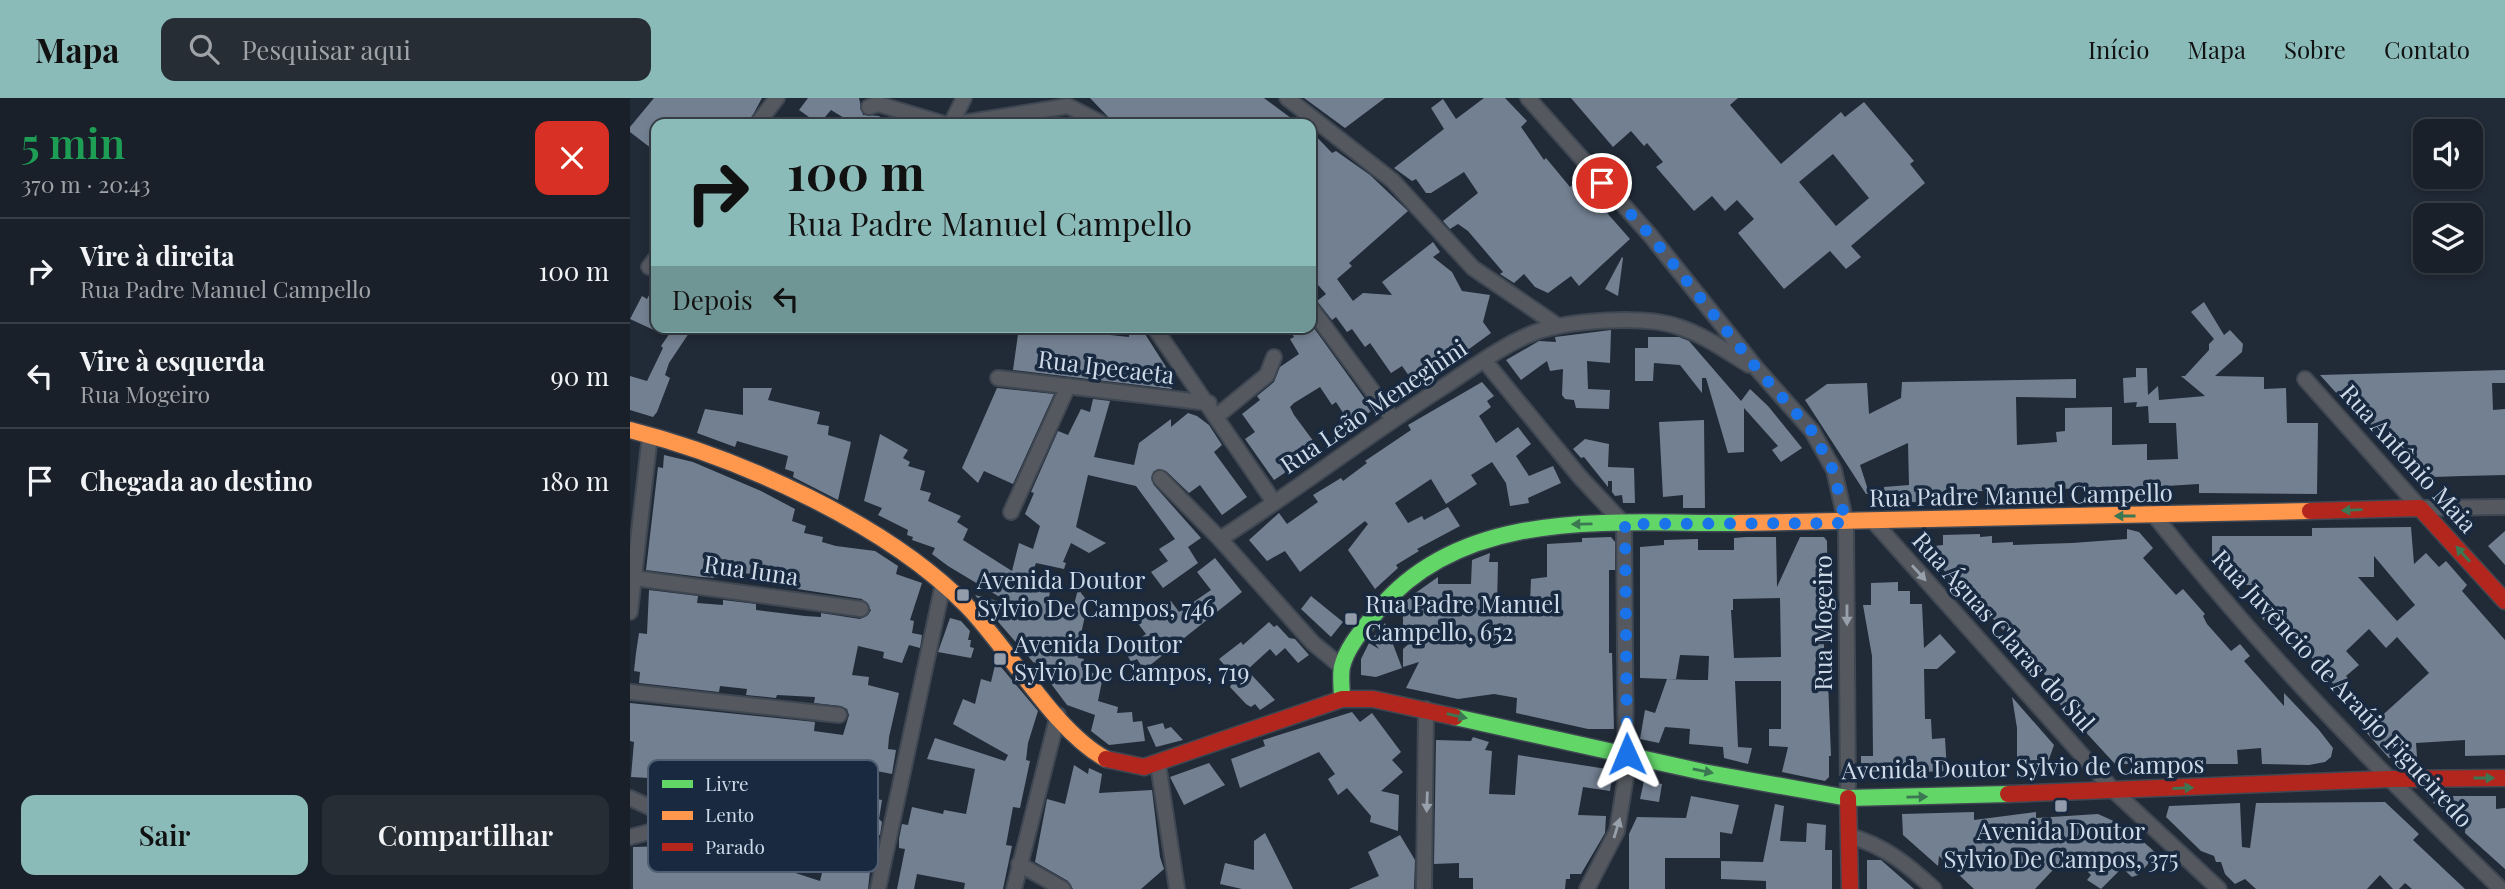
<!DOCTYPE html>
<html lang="pt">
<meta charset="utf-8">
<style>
:root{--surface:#192029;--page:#262d35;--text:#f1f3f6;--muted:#9fa3a8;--line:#373e46;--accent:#8bbbb9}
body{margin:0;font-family:"Playfair Display",serif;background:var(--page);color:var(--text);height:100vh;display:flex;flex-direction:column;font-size:26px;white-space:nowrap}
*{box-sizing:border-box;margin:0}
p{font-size:23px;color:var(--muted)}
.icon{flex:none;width:38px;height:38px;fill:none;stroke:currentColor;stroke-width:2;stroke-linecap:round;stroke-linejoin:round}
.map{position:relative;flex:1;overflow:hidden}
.drawer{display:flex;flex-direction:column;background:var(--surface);width:630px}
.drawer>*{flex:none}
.banner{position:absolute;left:21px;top:21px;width:665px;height:214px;border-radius:14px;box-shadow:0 4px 10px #0003,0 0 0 2px var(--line);background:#8bbbb9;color:#111;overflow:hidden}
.tools{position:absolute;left:1783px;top:21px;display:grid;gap:14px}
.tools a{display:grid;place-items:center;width:70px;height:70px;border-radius:14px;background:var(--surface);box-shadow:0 4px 10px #0003,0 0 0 2px var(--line);font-size:35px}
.pin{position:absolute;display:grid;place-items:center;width:60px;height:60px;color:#fff;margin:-30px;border:4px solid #fff;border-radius:50%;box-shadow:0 2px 7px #0007}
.me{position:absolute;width:77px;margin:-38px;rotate:359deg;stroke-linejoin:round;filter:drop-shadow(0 0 5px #0008)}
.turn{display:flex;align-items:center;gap:24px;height:147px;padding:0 21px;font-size:32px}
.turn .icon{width:91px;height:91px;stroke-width:2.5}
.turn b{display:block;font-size:49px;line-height:60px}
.then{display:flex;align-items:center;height:66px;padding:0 21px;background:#0003;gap:14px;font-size:26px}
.round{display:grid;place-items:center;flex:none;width:74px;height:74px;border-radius:14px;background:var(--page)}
.head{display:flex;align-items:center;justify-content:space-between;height:119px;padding:0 21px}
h1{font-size:42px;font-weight:600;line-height:52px;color:#1e9e55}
.primary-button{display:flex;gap:14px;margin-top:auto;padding:14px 21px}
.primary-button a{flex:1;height:80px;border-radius:14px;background:var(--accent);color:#111;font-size:28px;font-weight:600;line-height:80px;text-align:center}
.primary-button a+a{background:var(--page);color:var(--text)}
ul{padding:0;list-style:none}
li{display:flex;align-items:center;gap:21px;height:105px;padding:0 21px;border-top:2px solid var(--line)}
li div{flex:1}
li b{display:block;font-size:26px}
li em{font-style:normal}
header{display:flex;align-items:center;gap:42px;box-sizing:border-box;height:98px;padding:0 35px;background:var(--accent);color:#111}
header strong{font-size:33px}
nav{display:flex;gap:38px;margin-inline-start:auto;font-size:24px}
.search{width:490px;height:63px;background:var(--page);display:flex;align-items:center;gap:18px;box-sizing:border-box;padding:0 24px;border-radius:14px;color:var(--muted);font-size:26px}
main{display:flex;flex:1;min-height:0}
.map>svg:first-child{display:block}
.building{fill:#738091;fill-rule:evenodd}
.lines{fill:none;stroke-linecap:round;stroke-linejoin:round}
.street-casing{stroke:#3f4752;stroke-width:18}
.fast-casing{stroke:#3f4752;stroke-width:19}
.slow-casing{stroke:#3f4752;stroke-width:19}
.jam-casing{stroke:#3f4752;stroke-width:19}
.street{stroke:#55595f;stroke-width:14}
.fast{stroke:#63d668;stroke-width:16}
.slow{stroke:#ff974d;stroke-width:16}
.jam{stroke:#b3261e;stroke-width:16}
.oneway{fill:#3a7752}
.oneway2{fill:#98a0ab}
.route{stroke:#1a73e8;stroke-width:12;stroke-dasharray:0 21.6}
.poi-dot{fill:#929cab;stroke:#182940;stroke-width:2.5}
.labels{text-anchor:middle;stroke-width:7;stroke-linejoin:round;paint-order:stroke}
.street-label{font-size:24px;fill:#cfdae9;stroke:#182940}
.poi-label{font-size:24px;fill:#cfdae9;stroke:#182940;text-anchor:start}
.key{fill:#182940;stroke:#4f5e73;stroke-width:2}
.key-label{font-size:19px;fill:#cfdae9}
</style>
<header>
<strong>Mapa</strong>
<div class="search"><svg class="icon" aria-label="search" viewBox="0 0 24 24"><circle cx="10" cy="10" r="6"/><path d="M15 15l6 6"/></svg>Pesquisar aqui</div>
<nav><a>Início</a><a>Mapa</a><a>Sobre</a><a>Contato</a></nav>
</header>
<main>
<section class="drawer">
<div class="head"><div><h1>5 min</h1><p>370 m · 20:43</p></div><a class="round" style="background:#d93025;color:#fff"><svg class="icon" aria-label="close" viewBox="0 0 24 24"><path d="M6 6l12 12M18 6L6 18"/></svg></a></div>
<ul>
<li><svg class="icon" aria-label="right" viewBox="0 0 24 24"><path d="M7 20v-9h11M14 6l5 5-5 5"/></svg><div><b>Vire à direita</b><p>Rua Padre Manuel Campello</p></div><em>100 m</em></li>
<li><svg class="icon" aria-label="left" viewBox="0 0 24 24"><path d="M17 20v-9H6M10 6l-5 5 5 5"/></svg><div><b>Vire à esquerda</b><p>Rua Mogeiro</p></div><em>90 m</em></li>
<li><svg class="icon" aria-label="arrive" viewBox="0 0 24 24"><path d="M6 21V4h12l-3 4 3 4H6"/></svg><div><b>Chegada ao destino</b></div><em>180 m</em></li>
</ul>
<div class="primary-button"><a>Sair</a><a>Compartilhar</a></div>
</section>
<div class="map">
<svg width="1875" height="791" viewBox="0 0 1875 791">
<rect width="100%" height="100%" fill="#212a37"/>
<g class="building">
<polygon points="24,0 132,0 118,26 26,26 26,54 0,34 0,29"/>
<polygon points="178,0 229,0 233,17 250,18 244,26 224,26 201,12 189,26 169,12"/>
<polygon points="460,0 634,0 669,26 485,26"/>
<polygon points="674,0 755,0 715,30"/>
<polygon points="854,0 875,0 897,23 891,29 914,62 916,60 940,89 948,82 1000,141 949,188 941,178 918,195 905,189 894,176 884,185 870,176 873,174 838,133 828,126 820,131 813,123 848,95 834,74 801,95 796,95 786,81 782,83 764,70 814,31 801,10 813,1 826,21"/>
<path d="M941 0H1108L1100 7 1151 66 1211 14 1215 19 1234 4 1284 63 1280 66 1295 85 1221 148 1231 159 1216 171 1200 153 1154 191 1108 135 1124 121 1107 102 1095 113 1082 98 1064 113 1026 69 1033 64 1017 45 1014 48 1001 33 983 49ZM1203 56 1239 100 1206 128 1169 84Z"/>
<polygon points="681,33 702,55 706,53 740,77 778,113 719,165 722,168 707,181 723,203 733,195 762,197 752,184 803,144 810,154 803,159 822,174 832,193 860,197 853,224 861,235 787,289 772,268 761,275 740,245 735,249 722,231 717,234 706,219 702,222 687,203 696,196 681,179"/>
<polygon points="992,159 993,160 988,198 975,191"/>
<polygon points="26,184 26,233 0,221 12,198 17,201"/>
<polygon points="1574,204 1594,237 1600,232 1613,246 1612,254 1585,278 1634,279 1634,291 1656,290 1657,325 1688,325 1687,396 1569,395 1569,386 1520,389 1521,398 1500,399 1499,388 1388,393 1389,401 1376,401 1375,393 1352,393 1322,395 1322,403 1255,405 1254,389 1279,387 1278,345 1230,367 1239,395 1236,396 1175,302 1197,286 1237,285 1239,316 1271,300 1272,284 1446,281 1446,300 1386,299 1387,347 1427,344 1426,334 1435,333 1435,310 1482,309 1482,347 1517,346 1517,362 1548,361 1546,325 1519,325 1518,308 1506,309 1507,304 1494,305 1493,280 1506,279 1506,270 1517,270 1518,297 1528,288 1529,302 1575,298 1551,278 1555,278 1579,252 1579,246 1584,241 1561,214"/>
<polygon points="681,226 743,312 721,327 706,304 702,307 690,289 664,305 660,309 664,317 684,344 664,358 667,363 660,368 662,370 644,382 615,341 625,334 612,316 630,302 627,298 644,284 650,269 669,256 660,241 664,239 658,229 681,229"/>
<polygon points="44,229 63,229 39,265 35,277 40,280 27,314 23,319 0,312 0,278 17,283 33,250 31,248"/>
<polygon points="389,229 462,229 461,235 499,239 499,235 515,236 536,269 542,291 383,272"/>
<polygon points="981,232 980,265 957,263 958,291 980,292 979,311 946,310 944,302 935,301 932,297 933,271 920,273 917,263 891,282 876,262 909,243 926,244 925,239"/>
<polygon points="1018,239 1049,239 1059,243 1111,303 1120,291 1138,308 1172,350 1151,364 1142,352 1148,348 1114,310 1114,354 1098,355 1076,280 1072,280 1072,295 1050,267 1024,265 1023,283 1005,283 1005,250 1018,250"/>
<polygon points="1875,272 1875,285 1862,285 1863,312 1875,311 1875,377 1833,378 1803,379 1777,351 1769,350 1752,331 1747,336 1738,328 1745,322 1716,291 1709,298 1690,277"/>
<polygon points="852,284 864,298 857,303 861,309 849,318 866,345 888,329 901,346 886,358 899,378 923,368 931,385 898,400 899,405 880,408 876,385 862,364 841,377 847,386 816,406 801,381 765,405 778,425 792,418 794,422 818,409 830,428 787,451 789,453 766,467 768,470 745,491 718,452 738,426 735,423 670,474 655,453 637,463 619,442 649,415 657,426 688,404 683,397 711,380 713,383 737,365 735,363 781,332 778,327"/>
<polygon points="113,290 142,290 138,302 190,314 187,326 199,328 198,337 221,344 208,402 163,379 164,374 155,371 158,358 107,343 105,349 67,335 75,311 113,317"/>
<polygon points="367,290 424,296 383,386 354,373 348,385 332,370"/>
<polygon points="463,301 480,303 464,359 504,367 509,345 541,321 541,329 558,315 567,318 579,327 592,347 584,354 617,399 592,417 570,387 559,395 536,373 528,371 523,374 523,386 571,440 558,449 568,465 533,490 521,474 538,463 529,451 545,441 506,388 458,377 446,429 476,445 459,455 441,445 433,464 436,465 434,471 406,465 397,490 420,494 416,514 441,519 448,491 458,504 447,554 448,560 454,561 452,572 473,578 468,603 488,609 487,615 502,614 503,624 512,623 515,643 479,647 461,633 465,617 437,607 419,583 421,572 403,564 345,497 383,507 318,468 302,456 305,450 282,442 283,439 277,437 278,432 248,417 252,410 234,403 250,336 278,352 273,360 280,364 278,368 295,373 290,392 301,395 298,403 331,418 327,424 338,431 333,442 382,473 389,445 403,451 410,428 395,416 404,395 401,394 428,333 438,337 451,311 460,314"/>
<polygon points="1074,322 1075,410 1053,410 1053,397 1033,399 1029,324"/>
<polygon points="955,341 979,346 978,369 1004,370 1005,405 993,405 992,397 985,398 982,394 982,383 978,383 978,389 954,359 951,360 943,351"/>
<polygon points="34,357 63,364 131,393 165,411 162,423 176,428 174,435 193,439 192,444 206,448 245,453 268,468 266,476 292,485 280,522 284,523 282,535 292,537 290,550 279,547 272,565 253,560 254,554 228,548 222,577 239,579 238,587 269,595 259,639 258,651 266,652 262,676 231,670 225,697 252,702 249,721 252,724 250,737 244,736 238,791 3,791 3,749 37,748 57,753 61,739 151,765 150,770 190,783 195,763 191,757 192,744 183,743 186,724 154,718 153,727 129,722 128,728 112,726 113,722 107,721 108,715 78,710 77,721 17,697 19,680 1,679 4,644 0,643 0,605 185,624 184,633 213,637 219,617 217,611 211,608 184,605 185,599 147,597 146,600 116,597 117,591 90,588 89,594 9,585 10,574 4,573 6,555 9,535 17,536 19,492 68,498 67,505 93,507 93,502 126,506 126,512 175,518 191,519 191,515 230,521 238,517 241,512 232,501 129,485 130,477 88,472 87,480 71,479 16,472 28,369 33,370"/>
<path d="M1781 429 1784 466 1796 455 1809 469 1816 463 1837 487 1832 493 1875 542V657L1835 658V642L1786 645 1787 659 1759 660 1735 633 1799 575 1767 539 1756 550 1739 531 1716 553 1729 567 1716 578 1720 583 1711 591 1707 586 1705 588 1647 518 1638 527 1632 520 1630 487H1616L1615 476H1598V461H1582V438H1682V430ZM1744 458 1785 507 1767 523 1728 479H1744Z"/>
<polygon points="1497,431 1509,434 1523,450 1513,460 1546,497 1553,491 1575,516 1573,518 1577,526 1601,553 1610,546 1620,558 1614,563 1654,608 1654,595 1689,632 1703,650 1701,659 1695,664 1679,667 1632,666 1631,650 1607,652 1608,666 1485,666 1427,603 1433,598 1386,543 1384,544 1354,511 1349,516 1327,493 1327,483 1323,483 1294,449 1313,447 1313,437 1350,436 1350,439 1362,438 1362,445 1383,444 1383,447 1442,445 1497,441"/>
<polygon points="1875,433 1875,467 1858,448"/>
<polygon points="981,439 985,444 985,472 979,472 979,555 982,555 984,631 958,631 886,615 887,600 864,596 828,601 776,590 789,564 773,569 773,551 782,543 773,530 773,506 784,496 808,479 808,486 841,486 842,462 860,455 859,464 868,464 867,506 900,506 901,481 917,479 917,446 952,444 952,440"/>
<path d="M1116 439H1146L1147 489 1170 439H1194L1197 443 1198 520H1194V559H1186V583H1198L1201 658H1199V679L1195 683 1152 674 1158 649 1139 648V631H1151V583H1105L1108 649 1122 650 1118 666 1094 660 1093 649 1059 646 1060 631 1035 629 1029 645 1010 641 1015 612 1025 615 1037 581 1010 580V449L1034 447V442L1068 441V452H1104V440ZM1150 500 1151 559 1104 560 1101 512H1103V501ZM1050 557 1079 558 1078 582H1063L1037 581H1046Z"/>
<polygon points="585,460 612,494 514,572 507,561 501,564 494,551 516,536 507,524 541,503 549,514 581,492 567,474"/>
<polygon points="1268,484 1268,493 1280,493 1280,506 1292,506 1294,550 1310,536 1326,554 1307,571 1294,571 1295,621 1301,621 1302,641 1315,640 1317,673 1242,676 1243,672 1231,672 1231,658 1243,658 1242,558 1233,507 1241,507 1241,485"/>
<polygon points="681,498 713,524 701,539 671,511"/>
<polygon points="320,520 331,523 340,533 338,542 341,542 340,549 344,550 341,560 308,554"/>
<polygon points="639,524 644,529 647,527 659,540 665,541 679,557 668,565 655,550 646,558 640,551 617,572 645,602 630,612 625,606 621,609 616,606 600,589 605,579 589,561 611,544 613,547"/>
<polygon points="755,525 772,570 746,579 731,577 731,561 739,545 749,551 742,541"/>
<polygon points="366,563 408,613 398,645 396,662 400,663 390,710 383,709 376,747 382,748 373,791 334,791 335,785 287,776 284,791 267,791 275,751 269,750 269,741 272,726 278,727 282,709 313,716 314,712 336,716 345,671 297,661 305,640 375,663 378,657 323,626 333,601 345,606 351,581 361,584"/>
<polygon points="1382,599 1424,647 1417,667 1387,665 1387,630"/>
<polygon points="722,614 730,624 742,615 771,654 762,662 773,674 751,693 769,697 768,733 740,724 741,718 717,690 708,697 698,681 705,676 689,654 610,690 601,661 635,648 633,642"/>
<polygon points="533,625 535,631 541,629 553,642 526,649 517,629"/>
<polygon points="843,639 859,644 855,652 862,653 859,696 885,697 888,657 983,672 980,693 953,689 948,717 976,718 975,735 951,776 940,776 940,781 936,781 935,791 843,791 843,780 829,780 829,765 804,766 806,642 841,643"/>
<polygon points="579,665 595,687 554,707 540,679"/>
<polygon points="444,667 458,676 459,670 472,676 469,695 522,692 530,759 534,771 511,791 443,791 438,783 405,764 417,701 435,706"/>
<polygon points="1014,683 1032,686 1029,704 1010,701"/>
<polygon points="1061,698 1109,707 1102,736 1090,734 1090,760 1035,760 1035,791 999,791 999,736 1007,719 1056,720"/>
<polygon points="1796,698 1866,698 1866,711 1875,710 1875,771 1835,735 1836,719 1819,719"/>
<polygon points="1755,704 1789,736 1783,742 1835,791 1782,791 1775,785 1769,791 1763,791 1750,777 1737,791 1626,791 1615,781 1605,786 1595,776 1591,764 1586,764 1584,758 1571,753 1536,719 1539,708 1610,705 1612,749 1620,750 1626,705"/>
<polygon points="1145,706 1154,708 1150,743 1176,744 1177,725 1196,727 1195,752 1202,752 1202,791 1136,791 1136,783 1091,781 1091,763 1133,764"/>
<polygon points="1344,714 1344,722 1406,714 1406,720 1468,716 1497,729 1527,756 1508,777 1502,779 1492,770 1471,791 1457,782 1461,777 1458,774 1475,756 1437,757 1405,791 1344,791 1309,758 1308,768 1273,737 1272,716"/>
<polygon points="635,735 663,791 612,791 590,786 595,765 624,772 624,743"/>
<polygon points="770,737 785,762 784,791 719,791 749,778 738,754"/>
<polygon points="1237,762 1251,762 1284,791 1237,791"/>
</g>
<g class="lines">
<defs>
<g id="street">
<polyline points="657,0 763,83 843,170 928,228"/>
<polyline points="898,0 1020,137 1128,272 1182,333 1204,372 1216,425 1218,700"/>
<polyline points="239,9 248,6 315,26"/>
<polyline points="127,26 147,0"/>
<polyline points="321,26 334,0"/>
<polyline points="326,26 438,8 473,26"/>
<polyline points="19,169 26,160"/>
<polyline points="681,210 763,321"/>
<polyline points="524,229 644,404"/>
<polyline points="854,262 950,379 994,426 996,678 987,733 957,791"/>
<polyline points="368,280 579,305"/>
<polyline points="1675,281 1790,410 1875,409"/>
<polyline points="587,318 637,277 644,259"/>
<polyline points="530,380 590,441"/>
<polyline points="381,414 438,288"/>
<path d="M1524 417C1630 551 1749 673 1871 791"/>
<polyline points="1244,424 1485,694 1589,791"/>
<polyline points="4,480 231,511"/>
<polyline points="0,514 20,337"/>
<path d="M712 569 683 545 590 441C665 393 735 339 810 291 841 271 872 247 906 234 941 222 1014 217 1049 229 1074 237 1096 253 1119 267"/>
<polyline points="0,594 209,617"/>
<polyline points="528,666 547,791"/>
<polyline points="0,700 54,725 186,765"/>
<path d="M1220 738C1255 748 1278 767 1304 791"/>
<polyline points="0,739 54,725"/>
<polyline points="389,766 433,791"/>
<polyline points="248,791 313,486"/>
<polyline points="384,791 428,617"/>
<polyline points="794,791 796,611"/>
</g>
<g id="fast">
<path d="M712 601C712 591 710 578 712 569 717 547 736 528 749 511 836 407 987 426 1109 425"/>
<polyline points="825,619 1073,674 1218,700 1378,696"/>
</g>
<g id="slow">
<path d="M0 332C110 360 257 426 337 508 380 552 424 633 476 661"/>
<polyline points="1109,425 1680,413"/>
</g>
<g id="jam">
<polyline points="1680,413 1790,410 1875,503"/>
<polyline points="476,661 514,669 712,601 743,601 825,619"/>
<polyline points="1378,696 1759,681 1875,680"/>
<polyline points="1218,700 1220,791"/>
</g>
</defs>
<use href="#street" class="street-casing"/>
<use href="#fast" class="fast-casing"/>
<use href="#slow" class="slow-casing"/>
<use href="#jam" class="jam-casing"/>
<use href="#street" class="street"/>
<use href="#fast" class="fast"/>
<use href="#slow" class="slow"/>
<use href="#jam" class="jam"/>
</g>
<defs><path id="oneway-solid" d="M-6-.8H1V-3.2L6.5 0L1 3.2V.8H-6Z" transform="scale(1.75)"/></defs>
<g class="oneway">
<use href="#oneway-solid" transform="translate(1722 412) rotate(178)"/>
<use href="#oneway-solid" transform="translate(1495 418) rotate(180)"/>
<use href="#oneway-solid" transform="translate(952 426) rotate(179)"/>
<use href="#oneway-solid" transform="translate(1833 456) rotate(-132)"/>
<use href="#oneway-solid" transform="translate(827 618) rotate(13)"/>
<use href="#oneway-solid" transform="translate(1073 673) rotate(12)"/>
<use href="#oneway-solid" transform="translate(1854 680)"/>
<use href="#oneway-solid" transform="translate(1553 690) rotate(-3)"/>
<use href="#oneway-solid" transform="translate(1287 699) rotate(-1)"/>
</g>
<g class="oneway2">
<use href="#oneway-solid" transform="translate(1289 475) rotate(48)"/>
<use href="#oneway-solid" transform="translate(1217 517) rotate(90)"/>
<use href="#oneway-solid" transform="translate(797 704) rotate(92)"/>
<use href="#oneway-solid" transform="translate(987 730) rotate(-73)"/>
</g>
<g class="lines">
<polyline class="route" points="972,85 1020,137 1128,272 1182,333 1203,372 1216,425 995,426 997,656"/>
</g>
<g class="poi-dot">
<rect x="326" y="490" width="14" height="14" rx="3.5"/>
<rect x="714" y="514" width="14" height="14" rx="3.5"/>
<rect x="363" y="554" width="14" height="14" rx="3.5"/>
<rect x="1424" y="701" width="14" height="14" rx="3.5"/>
</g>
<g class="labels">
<g class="street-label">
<text transform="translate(476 270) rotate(7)" y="8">Rua Ipecaeta</text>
<text transform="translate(744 309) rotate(-34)" y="8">Rua Leão Meneghini</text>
<text transform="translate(1778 361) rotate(48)" y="8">Rua Antônio Maia</text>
<text transform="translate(1391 398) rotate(-1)" y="8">Rua Padre Manuel Campello</text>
<text transform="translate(121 473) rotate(8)" y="8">Rua Iuna</text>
<text transform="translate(1194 525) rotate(-90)" y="8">Rua Mogeiro</text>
<text transform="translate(1373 534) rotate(48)" y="8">Rua Águas Claras do Sul</text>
<text transform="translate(1712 591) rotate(47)" y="8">Rua Juvêncio de Araújo Figueiredo</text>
<text transform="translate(1393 670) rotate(-1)" y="8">Avenida Doutor Sylvio de Campos</text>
</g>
<g class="poi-label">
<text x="347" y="491">Avenida Doutor<tspan x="347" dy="28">Sylvio De Campos, 746</tspan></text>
<text x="735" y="515">Rua Padre Manuel<tspan x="735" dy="28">Campello, 652</tspan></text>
<text x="384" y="555">Avenida Doutor<tspan x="384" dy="28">Sylvio De Campos, 719</tspan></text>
<text x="1431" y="742" text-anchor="middle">Avenida Doutor<tspan x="1431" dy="28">Sylvio De Campos, 375</tspan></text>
</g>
</g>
<rect x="18" y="662" width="230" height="112" rx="10" class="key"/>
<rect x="32" y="682" width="31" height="8" fill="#63d668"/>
<rect x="32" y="713" width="31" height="9" fill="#ff974d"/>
<rect x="32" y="745" width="31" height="8" fill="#b3261e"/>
<g class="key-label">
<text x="75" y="693">Livre</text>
<text x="75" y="724">Lento</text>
<text x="75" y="756">Parado</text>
</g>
</svg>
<div class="tools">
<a><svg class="icon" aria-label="sound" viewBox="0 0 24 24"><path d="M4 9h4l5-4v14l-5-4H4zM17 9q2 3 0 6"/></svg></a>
<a><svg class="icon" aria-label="layers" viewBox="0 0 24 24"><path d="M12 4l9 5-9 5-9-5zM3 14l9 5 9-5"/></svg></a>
</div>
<div class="pin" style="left:972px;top:85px;background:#d93025"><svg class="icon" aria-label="arrive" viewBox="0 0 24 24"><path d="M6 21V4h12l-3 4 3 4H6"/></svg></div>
<svg class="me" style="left:997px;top:656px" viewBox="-20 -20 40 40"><path d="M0-17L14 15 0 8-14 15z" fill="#1a73e8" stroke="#fff" stroke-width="4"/></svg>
<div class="banner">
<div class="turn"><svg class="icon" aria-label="right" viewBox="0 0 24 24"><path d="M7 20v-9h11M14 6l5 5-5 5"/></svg><div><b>100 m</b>Rua Padre Manuel Campello</div></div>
<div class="then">Depois<svg class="icon" aria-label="left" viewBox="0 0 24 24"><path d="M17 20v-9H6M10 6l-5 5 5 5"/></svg></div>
</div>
</div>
</main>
